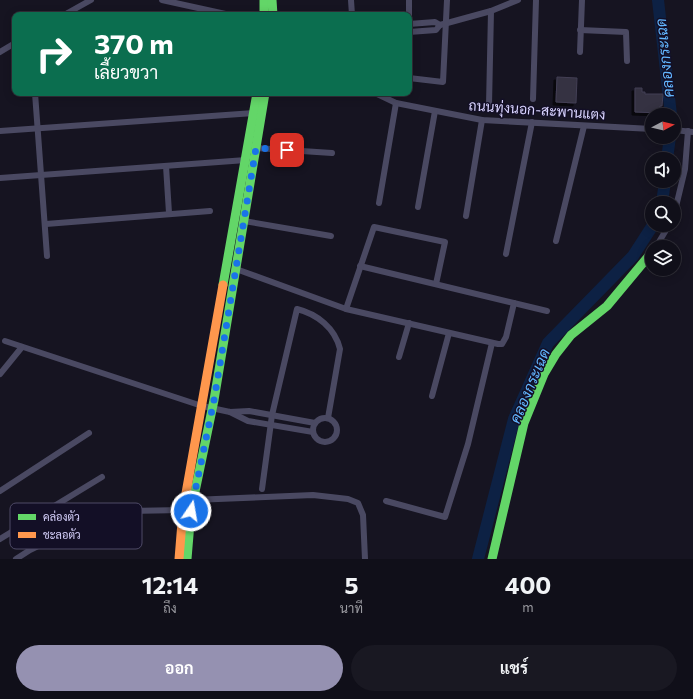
<!DOCTYPE html>
<html lang="th">
<meta charset="utf-8">
<style>
:root{--surface:#100f19;--page:#191822;--text:#f1f3f6;--muted:#9c9ca2;--line:#302f38;--accent:#9591b1}
body{margin:0;font-family:Commissioner,Sarabun,sans-serif;background:var(--page);color:var(--text);height:100vh;display:flex;flex-direction:column;font-size:15px;white-space:nowrap}
*{box-sizing:border-box;margin:0}
p{font-size:13px;color:var(--muted)}
.icon{flex:none;width:22px;height:22px;fill:none;stroke:currentColor;stroke-width:2;stroke-linecap:round;stroke-linejoin:round}
.map{position:relative;height:559px;overflow:hidden}
.panel{display:flex;flex-direction:column;background:var(--surface);flex:1}
.panel>*{flex:none}
.guide{position:absolute;left:12px;top:12px;width:400px;height:84px;border-radius:8px;box-shadow:0 2px 10px #0003,0 0 0 1px var(--line);background:#0b6e4f;color:#fff;overflow:hidden}
.needle{width:26px;rotate:83deg}
.fabs{position:absolute;left:645px;top:108px;display:grid;gap:8px}
.fabs a{display:grid;place-items:center;width:36px;height:36px;border-radius:50%;background:var(--surface);box-shadow:0 2px 10px #0003,0 0 0 1px var(--line);font-size:20px}
.pin{position:absolute;display:grid;place-items:center;width:34px;height:34px;color:#fff;margin:-17px;border-radius:8px;box-shadow:0 2px 6px #0006}
.me{position:absolute;width:44px;margin:-22px;rotate:12deg;stroke-linejoin:round;filter:drop-shadow(0 0 3px #0008)}
.turn{display:flex;align-items:center;gap:14px;height:84px;padding:0 16px;font-size:18px}
.turn .icon{width:52px;height:52px;stroke-width:2.5}
.turn b{display:block;font-size:28px;line-height:34px}
.eta{display:flex;justify-content:space-evenly;align-items:center;height:68px;text-align:center}
.eta b{font-size:24px;font-weight:700;line-height:28px}
.cta{display:flex;gap:8px;margin-top:auto;padding:8px 16px}
.cta a{flex:1;height:46px;border-radius:24px;background:var(--accent);color:#fff;font-size:16px;font-weight:700;line-height:46px;text-align:center}
.cta a+a{background:var(--page);color:var(--text)}
.map>svg:first-child{display:block}
.lines{fill:none;stroke-linecap:round;stroke-linejoin:round}
.river{stroke:#0d2144;stroke-width:12}
.building{fill:#343243;stroke:#433f54;filter:url(#shadow)}
.street{stroke:#4a4962;stroke-width:6}
.fast{stroke:#63d668;stroke-width:9}
.slow{stroke:#ff974d;stroke-width:9}
.route{stroke:#1a73e8;stroke-width:7;stroke-dasharray:0 12.6}
.labels{text-anchor:middle;stroke-width:3;stroke-linejoin:round;paint-order:stroke}
.street-label{font-size:14px;fill:#d9d4ff;stroke:#130f26}
.water-label{font-size:15px;font-style:italic;fill:#62b6ff;stroke:#130f26}
.key{fill:#130f26;stroke:#4e4a67;stroke-width:1}
.key-label{font-size:11px;fill:#d9d4ff}
</style>
<div class="map">
<svg width="693" height="559" viewBox="0 0 693 559">
<defs>
<filter id="shadow"><feDropShadow dx="-3" dy="3" stdDeviation="0" flood-color="#0009"/></filter>
</defs>
<rect width="100%" height="100%" fill="#161421"/>
<g class="lines">
<g class="river">
<polyline points="658,0 671,115"/>
<polyline points="667,159 670,137"/>
<polyline points="662,203 665,181"/>
<polyline points="478,559 514,419 548,343 633,256 653,225"/>
</g>
</g>
<g class="building">
<polygon points="557,77 577,78 576,103 556,102"/>
<polygon points="635,88 642,88 642,92 645,92 645,94 663,94 662,106 660,106 660,113 635,112"/>
</g>
<g class="lines">
<g class="street">
<polyline points="162,0 230,15"/>
<polyline points="351,0 352,15"/>
<polyline points="64,15 91,0"/>
<polyline points="409,23 409,0"/>
<polyline points="409,24 435,22 440,25"/>
<polyline points="580,30 626,32 627,61"/>
<polyline points="409,32 436,30 440,25 491,11 518,0"/>
<polyline points="0,52 15,43"/>
<polyline points="580,52 582,0"/>
<polyline points="409,78 443,82 447,0"/>
<polyline points="35,93 47,256"/>
<polyline points="375,93 396,103 482,120 652,129"/>
<polyline points="533,99 536,0"/>
<polyline points="489,105 491,11"/>
<polyline points="674,130 693,132"/>
<polyline points="0,131 254,113"/>
<polyline points="256,148 332,153"/>
<polyline points="166,166 169,213"/>
<polyline points="0,178 246,160"/>
<polyline points="379,203 396,103"/>
<polyline points="418,207 435,111"/>
<polyline points="674,215 685,169 688,131"/>
<polyline points="466,216 482,120"/>
<polyline points="244,221 331,236"/>
<polyline points="46,224 210,211"/>
<polyline points="556,241 584,126"/>
<polyline points="656,247 669,225"/>
<polyline points="506,254 532,122"/>
<polyline points="360,266 547,311"/>
<polyline points="236,269 346,309 498,344 502,344 506,337 514,303"/>
<polyline points="346,309 374,227 445,242 436,284"/>
<polyline points="5,341 202,406 230,412 249,411 315,423"/>
<polyline points="399,357 409,323"/>
<polyline points="0,374 22,347"/>
<polyline points="432,396 449,333"/>
<polyline points="230,412 248,421 313,432"/>
<circle cx="325" cy="430" r="12"/>
<path d="M262 489 272 415 297 309C317 314 335 328 340 349L328 418"/>
<polyline points="0,491 89,433"/>
<polyline points="193,500 313,495 348,499 358,503 363,515 365,559"/>
<polyline points="386,501 445,517 468,444 492,343"/>
<polyline points="0,539 102,477"/>
<polyline points="16,559 30,550 99,516 128,511 183,510"/>
</g>
<g class="fast">
<polyline points="264,0 264,15"/>
<polyline points="272,0 273,15"/>
<polyline points="223,285 257,93"/>
<polyline points="187,559 191,511 214,400 265,93"/>
<polyline points="492,559 524,423 544,374 556,354 571,335 607,306 652,252"/>
</g>
<polyline class="slow" points="179,559 183,510 223,285"/>
</g>
<g class="lines">
<polyline class="route" points="191,511 214,400 256,148 287,150"/>
</g>
<g class="labels">
<g class="street-label">
<text transform="translate(537 110) rotate(4)" y="5">ถนนทุ่งนอก-สะพานแตง</text>
</g>
<g class="water-label">
<text transform="translate(665 58) rotate(-96)" y="5">คลองกระเฉด</text>
<text transform="translate(530 386) rotate(-67)" y="5">คลองกระเฉด</text>
</g>
</g>
<rect x="10" y="503" width="132" height="46" rx="6" class="key"/>
<rect x="18" y="514" width="18" height="6" fill="#63d668"/>
<rect x="18" y="532" width="18" height="6" fill="#ff974d"/>
<g class="key-label">
<text x="43" y="521">คล่องตัว</text>
<text x="43" y="539">ชะลอตัว</text>
</g>
</svg>
<div class="fabs">
<a><svg class="needle" viewBox="-14 -14 28 28"><path d="M0-13l5 13h-10z" fill="#e53935"/><path d="M0 13l5-13h-10z" fill="#9c9ca2"/></svg></a>
<a><svg class="icon" aria-label="sound" viewBox="0 0 24 24"><path d="M4 9h4l5-4v14l-5-4H4zM17 9q2 3 0 6"/></svg></a>
<a><svg class="icon" aria-label="search" viewBox="0 0 24 24"><circle cx="10" cy="10" r="6"/><path d="M15 15l6 6"/></svg></a>
<a><svg class="icon" aria-label="layers" viewBox="0 0 24 24"><path d="M12 4l9 5-9 5-9-5zM3 14l9 5 9-5"/></svg></a>
</div>
<div class="pin" style="left:287px;top:150px;background:#d93025"><svg class="icon" aria-label="arrive" viewBox="0 0 24 24"><path d="M6 21V4h12l-3 4 3 4H6"/></svg></div>
<svg class="me" style="left:191px;top:511px" viewBox="-20 -20 40 40"><circle r="17" fill="#1a73e8" stroke="#fff" stroke-width="3"/><path d="M0-11L8 9 0 5-8 9z" fill="#fff"/></svg>
<div class="guide">
<div class="turn"><svg class="icon" aria-label="right" viewBox="0 0 24 24"><path d="M7 20v-9h11M14 6l5 5-5 5"/></svg><div><b>370 m</b>เลี้ยวขวา</div></div>
</div>
</div>
<section class="panel">
<div class="eta">
<div><b>12:14</b><p>ถึง</p></div>
<div><b>5</b><p>นาที</p></div>
<div><b>400</b><p>m</p></div>
</div>
<div class="cta"><a>ออก</a><a>แชร์</a></div>
</section>
